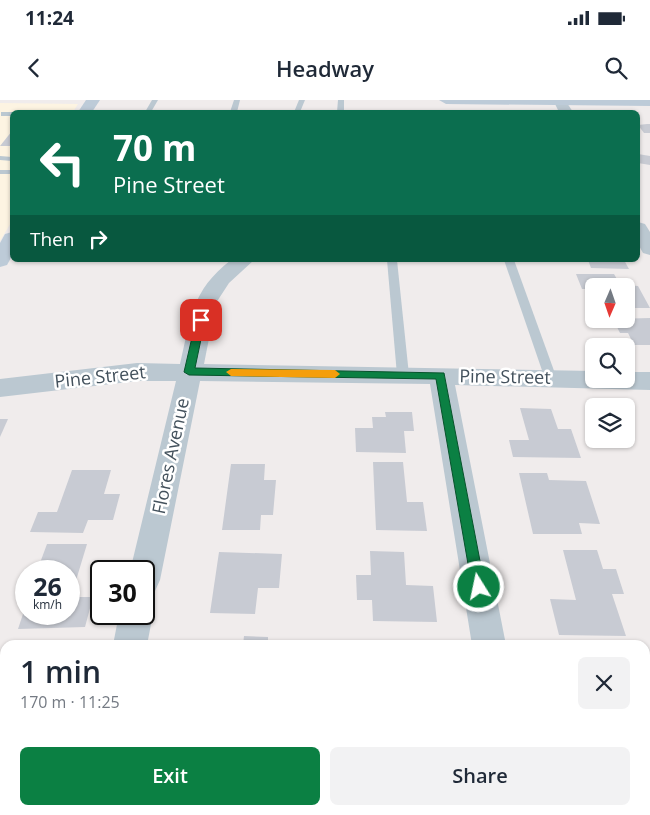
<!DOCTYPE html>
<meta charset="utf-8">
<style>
:root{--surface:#fff;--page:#f2f2f3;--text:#1f2937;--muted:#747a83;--accent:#0b8043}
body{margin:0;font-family:"Open Sans",sans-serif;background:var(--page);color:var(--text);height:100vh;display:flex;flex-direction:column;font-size:19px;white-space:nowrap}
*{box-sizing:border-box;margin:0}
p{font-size:16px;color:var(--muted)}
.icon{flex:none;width:28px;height:28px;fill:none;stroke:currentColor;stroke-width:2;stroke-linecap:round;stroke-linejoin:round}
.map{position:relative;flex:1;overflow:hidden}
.sheet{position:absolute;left:0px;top:540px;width:650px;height:175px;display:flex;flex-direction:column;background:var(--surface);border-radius:15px 15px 0 0;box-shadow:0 1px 4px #0004}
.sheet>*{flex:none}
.guide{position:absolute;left:10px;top:10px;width:630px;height:152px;border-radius:8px;box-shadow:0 1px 4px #0004;background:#0b6e4f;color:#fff;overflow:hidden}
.needle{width:32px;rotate:182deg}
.fabs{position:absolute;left:585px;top:178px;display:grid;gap:10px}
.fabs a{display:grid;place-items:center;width:50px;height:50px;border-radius:8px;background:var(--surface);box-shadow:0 1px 4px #0004;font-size:25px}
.speed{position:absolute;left:15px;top:460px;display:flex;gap:10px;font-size:25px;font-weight:700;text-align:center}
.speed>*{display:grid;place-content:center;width:65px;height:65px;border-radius:50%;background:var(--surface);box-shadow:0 1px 4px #0004;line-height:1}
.speed small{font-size:12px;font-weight:400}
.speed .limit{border:2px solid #111;border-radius:8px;background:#fff;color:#111}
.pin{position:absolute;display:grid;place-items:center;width:42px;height:42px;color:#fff;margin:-21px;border-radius:10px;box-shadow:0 2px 8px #0006}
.me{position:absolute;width:55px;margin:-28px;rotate:350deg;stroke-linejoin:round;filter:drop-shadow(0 0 4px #0008)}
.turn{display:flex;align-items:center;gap:18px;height:105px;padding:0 20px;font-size:22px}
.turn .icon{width:65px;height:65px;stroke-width:2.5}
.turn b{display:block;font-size:35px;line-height:42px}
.then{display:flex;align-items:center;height:48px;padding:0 20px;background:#0003;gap:10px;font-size:19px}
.round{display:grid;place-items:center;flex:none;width:52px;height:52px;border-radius:8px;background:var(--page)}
.headline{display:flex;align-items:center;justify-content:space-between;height:85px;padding:0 20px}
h1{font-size:30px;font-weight:600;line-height:38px}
.primary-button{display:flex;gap:10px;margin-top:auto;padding:10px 20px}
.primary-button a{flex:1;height:58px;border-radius:8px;background:var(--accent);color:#fff;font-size:20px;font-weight:600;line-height:58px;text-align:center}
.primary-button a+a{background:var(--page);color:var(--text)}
.status{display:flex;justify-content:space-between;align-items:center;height:35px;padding:0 25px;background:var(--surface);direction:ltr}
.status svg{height:14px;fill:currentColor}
header{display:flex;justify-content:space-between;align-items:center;height:65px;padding:0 20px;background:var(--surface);font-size:22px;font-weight:600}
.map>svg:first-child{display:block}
.commercial{fill:#fdf4e2}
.building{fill:#c8cbd3}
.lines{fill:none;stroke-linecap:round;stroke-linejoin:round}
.lane{fill:#bbc8d1;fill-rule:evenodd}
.street{fill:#bbc8d1;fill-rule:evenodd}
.secondary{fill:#bdcbd8;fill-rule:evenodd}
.route{fill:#0b8043;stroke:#07532c}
.slow{fill:#f59e0b}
.labels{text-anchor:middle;stroke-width:5;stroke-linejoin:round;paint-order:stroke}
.street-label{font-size:18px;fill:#43515c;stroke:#fff}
</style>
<div class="status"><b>11:24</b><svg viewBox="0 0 49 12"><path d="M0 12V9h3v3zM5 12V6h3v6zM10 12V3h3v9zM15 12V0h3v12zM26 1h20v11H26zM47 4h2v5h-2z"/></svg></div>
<header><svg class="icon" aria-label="back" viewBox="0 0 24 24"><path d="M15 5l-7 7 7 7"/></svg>Headway<svg class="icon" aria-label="search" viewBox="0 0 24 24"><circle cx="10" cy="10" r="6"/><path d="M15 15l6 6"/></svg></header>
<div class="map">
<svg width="650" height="715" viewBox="0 0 650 715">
<rect width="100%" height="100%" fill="#f0ecec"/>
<polygon class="commercial" points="0,3 78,4 73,12 12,12 12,121 0,141"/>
<g class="building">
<polygon points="647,24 650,24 650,33 644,33 638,25"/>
<polygon points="12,31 12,46 0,46"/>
<polygon points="638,54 650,56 650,65 638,63"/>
<polygon points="588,160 624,160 629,169 591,168"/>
<polygon points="576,174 614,174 621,186 594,186 594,189 582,189"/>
<polygon points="626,185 638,186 650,208 626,208"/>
<polygon points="650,218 650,245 634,245 628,233 620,233 613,219"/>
<polygon points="520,308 551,309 558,329 571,329 581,358 513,357 509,340 529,340"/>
<polygon points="385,312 412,312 414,331 404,331 406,353 356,352 355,328 373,328 372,317 386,317"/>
<polygon points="0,319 8,319 0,337"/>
<polygon points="373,362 403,362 407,402 423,402 427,431 376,430"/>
<polygon points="231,364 265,364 264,380 276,380 273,415 261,415 260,430 222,430"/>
<polygon points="72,370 111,370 104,394 120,394 113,420 88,420 83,433 30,432 38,412 57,412"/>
<polygon points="519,373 547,373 549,380 586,381 600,424 579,423 582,434 533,434"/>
<polygon points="47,444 87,444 71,497 93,497 85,527 18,529 26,505 26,514 69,514 69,471 37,471"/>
<polygon points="563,450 597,450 603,469 616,469 624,494 612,494 626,536 559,535 550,499 576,500"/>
<polygon points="370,451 404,452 406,485 433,486 437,522 373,521 372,500 357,500 356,475 371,475"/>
<polygon points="219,452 282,454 279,488 258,488 255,514 210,513"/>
<polygon points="244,536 268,537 268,545 243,545"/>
<polygon points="3,551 5,551 5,646 0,646 0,559"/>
<polygon points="645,569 649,569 650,571 650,616 645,616"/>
<polygon points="0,690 5,690 5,710 7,710 6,715 0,715"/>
<polygon points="645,692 650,692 650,715 623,715 621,710 645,710"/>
<polygon points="225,710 279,710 279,715 224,715"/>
<polygon points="380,710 438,710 439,715 380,715"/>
</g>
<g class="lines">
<g class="lane">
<polygon points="152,0 158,0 151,12 145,12"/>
<polygon points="234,0 240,0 237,12 230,12"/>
<polygon points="299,0 305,0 300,12 294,12"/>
<polygon points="338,0 344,0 344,12 337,12"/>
<polygon points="1,12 15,12 12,12 12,16 1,16"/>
<polygon points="0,56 12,57 12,61 0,60"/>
<rect x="0" y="70" width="12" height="4"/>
<polygon points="387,160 397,160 409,275 403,279 397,275"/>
<polygon points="504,160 514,160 557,279 555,282 551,283 545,279"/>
</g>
<g class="street">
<polygon points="553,0 565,0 573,12 559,12"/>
<polygon points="638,122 645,124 650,132 650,155 643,153 638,144"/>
<path d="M231 160H254L229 183 216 203 204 264 594 271V279H626V272H650V290L455 285 506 545H472L430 284 200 281 160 480 155 491 144 495V471H130L176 281H137L0 297V279L137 263 180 264C191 218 191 191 231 160Z"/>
<polygon points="144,501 148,502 153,514 147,545 113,545 119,514 144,514"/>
<polygon points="74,710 114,710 114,715 72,715"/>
<polygon points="498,710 538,710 540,715 498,715"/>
</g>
<g class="secondary">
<polygon points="86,0 100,0 92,12 78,12"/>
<polygon points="439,0 650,0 650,6 446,4"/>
<polygon points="12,132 12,156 7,165 0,167 0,143 5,134"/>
</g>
</g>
<polygon class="route" points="201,217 205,220 195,268 444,273 485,487 483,492 479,494 474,492 472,487 436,279 189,275 184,272 196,220"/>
<polygon class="slow" points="231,269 335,270 340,274 335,278 231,276 226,272"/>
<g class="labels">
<g class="street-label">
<text transform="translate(100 277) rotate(-6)" y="6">Pine Street</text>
<text transform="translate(505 277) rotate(1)" y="6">Pine Street</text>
<text transform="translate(171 356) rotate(-78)" y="6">Flores Avenue</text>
</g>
</g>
</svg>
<div class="fabs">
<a><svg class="needle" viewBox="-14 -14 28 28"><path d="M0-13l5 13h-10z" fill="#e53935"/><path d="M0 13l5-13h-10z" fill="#747a83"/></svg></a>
<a><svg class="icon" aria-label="search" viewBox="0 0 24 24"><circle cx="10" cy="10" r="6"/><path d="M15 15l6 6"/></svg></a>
<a><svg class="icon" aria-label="layers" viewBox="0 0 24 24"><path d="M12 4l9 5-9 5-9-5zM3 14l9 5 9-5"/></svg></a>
</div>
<div class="speed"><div>26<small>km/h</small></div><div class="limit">30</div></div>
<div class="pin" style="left:201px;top:220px;background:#d93025"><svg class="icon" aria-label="arrive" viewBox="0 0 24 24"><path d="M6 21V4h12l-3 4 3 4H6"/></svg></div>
<svg class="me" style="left:479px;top:487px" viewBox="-20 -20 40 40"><circle r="17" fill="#0b8043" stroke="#fff" stroke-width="3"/><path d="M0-11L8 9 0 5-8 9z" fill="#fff"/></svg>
<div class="guide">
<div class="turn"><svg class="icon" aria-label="left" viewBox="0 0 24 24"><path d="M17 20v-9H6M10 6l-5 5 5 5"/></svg><div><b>70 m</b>Pine Street</div></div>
<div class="then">Then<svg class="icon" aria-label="right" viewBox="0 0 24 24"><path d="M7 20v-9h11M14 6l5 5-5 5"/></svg></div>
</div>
<section class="sheet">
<div class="headline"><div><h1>1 min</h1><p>170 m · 11:25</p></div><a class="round"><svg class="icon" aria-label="close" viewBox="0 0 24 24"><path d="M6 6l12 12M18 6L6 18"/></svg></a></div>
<div class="primary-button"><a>Exit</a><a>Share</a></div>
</section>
</div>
